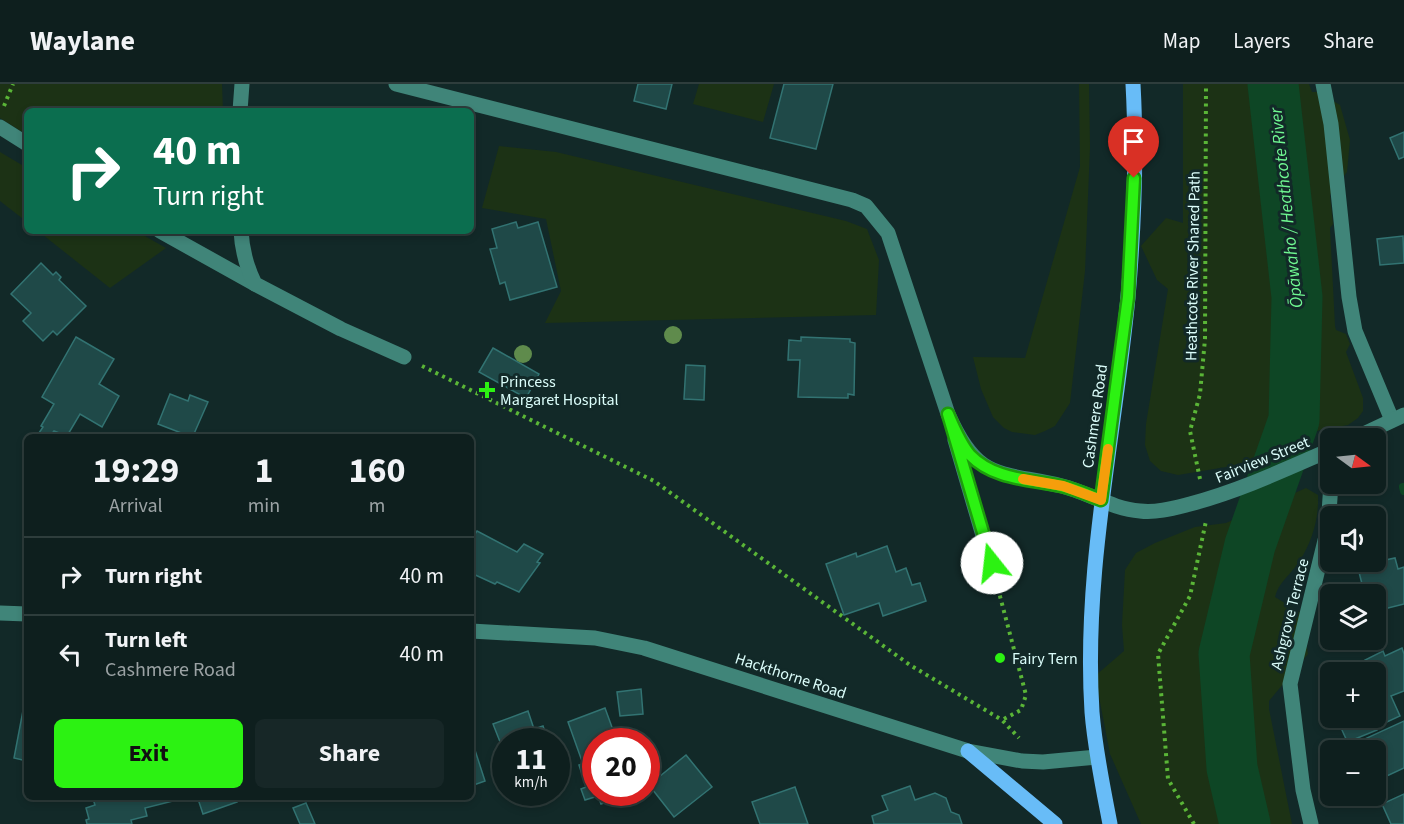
<!DOCTYPE html>
<meta charset="utf-8">
<style>
:root{--surface:#0e1f1e;--page:#172727;--text:#f1f3f6;--muted:#9ba2a4;--line:#2e3d3c;--accent:#2cf212}
body{margin:0;font-family:"Source Sans 3",sans-serif;background:var(--page);color:var(--text);height:100vh;display:flex;flex-direction:column;font-size:22px;white-space:nowrap}
*{box-sizing:border-box;margin:0}
p{font-size:20px;color:var(--muted)}
.icon{flex:none;width:33px;height:33px;fill:none;stroke:currentColor;stroke-width:2;stroke-linecap:round;stroke-linejoin:round}
.map{position:relative;flex:1;overflow:hidden}
.details{position:absolute;left:24px;top:350px;width:450px;height:366px;display:flex;flex-direction:column;background:var(--surface);border-radius:9px;box-shadow:0 3px 9px #0003,0 0 0 2px var(--line)}
.details>*{flex:none}
.top-card{position:absolute;left:24px;top:24px;width:450px;height:126px;border-radius:9px;box-shadow:0 3px 9px #0003,0 0 0 2px var(--line);background:#0b6e4f;color:#fff;overflow:hidden}
.needle{width:39px;rotate:105deg}
.buttons{position:absolute;left:1320px;top:344px;display:grid;gap:12px}
.buttons a{display:grid;place-items:center;width:66px;height:66px;border-radius:9px;background:var(--surface);box-shadow:0 3px 9px #0003,0 0 0 2px var(--line);font-size:30px}
.speed{position:absolute;left:492px;top:644px;display:flex;gap:12px;font-size:30px;font-weight:700;text-align:center}
.speed>*{display:grid;place-content:center;width:78px;height:78px;border-radius:50%;background:var(--surface);box-shadow:0 3px 9px #0003,0 0 0 2px var(--line);line-height:1}
.speed small{font-size:15px;font-weight:400}
.speed .limit{border:9px solid #d22;background:#fff;color:#111}
.pin{position:absolute;display:grid;place-items:center;width:51px;height:51px;color:#fff;margin:-62px -26px;border-radius:50% 50% 50% 0;rotate:-45deg;box-shadow:0 0 6px #0007}
.pin .icon{rotate:45deg}
.me{position:absolute;width:66px;margin:-33px;rotate:344deg;stroke-linejoin:round;filter:drop-shadow(0 0 4px #0008)}
.turn{display:flex;align-items:center;gap:21px;height:126px;padding:0 30px;font-size:27px}
.turn .icon{width:78px;height:78px;stroke-width:2.5}
.turn b{display:block;font-size:42px;line-height:51px}
.eta{display:flex;justify-content:space-evenly;align-items:center;height:102px;text-align:center}
.eta b{font-size:36px;font-weight:700;line-height:42px}
.action{display:flex;gap:12px;margin-top:auto;padding:12px 30px}
.action a{flex:1;height:69px;border-radius:9px;background:var(--accent);color:#111;font-size:24px;font-weight:700;line-height:69px;text-align:center}
.action a+a{background:var(--page);color:var(--text)}
ul{padding:0;list-style:none}
li{display:flex;align-items:center;gap:18px;height:78px;padding:0 30px;border-top:2px solid var(--line)}
li div{flex:1}
li b{display:block;font-size:22px}
li em{font-style:normal}
header{display:flex;align-items:center;gap:36px;box-sizing:border-box;height:84px;padding:0 30px;background:var(--surface);border-bottom:2px solid var(--line)}
header strong{font-size:28px}
nav{display:flex;gap:33px;margin-inline-start:auto;font-size:21px}
.map>svg:first-child{display:block}
.green{fill:#1c3215}
.lines{fill:none;stroke-linecap:round;stroke-linejoin:round}
.stream{stroke:#0e4625;stroke-width:8}
.river{stroke:#0e4625;stroke-width:51}
.building{fill:#1f4948;stroke:#327372;stroke-width:1.5}
.path{stroke:#5ab537;stroke-width:4;stroke-dasharray:3 4.5;stroke-linecap:butt}
.minor{stroke:#408579;stroke-width:15}
.major{stroke:#68bcf7;stroke-width:15}
.tree{fill:#5f8b4c}
.route-casing{stroke:#1d9d0c;stroke-width:15}
.route{stroke:#2cf212;stroke-width:10}
.slow{stroke:#f59e0b;stroke-width:10}
.poi-dot{fill:#2cf212;stroke:#122928;stroke-width:2}
.labels{text-anchor:middle;stroke-width:6;stroke-linejoin:round;paint-order:stroke}
.street-label{font-size:16px;fill:#dbfdfa;stroke:#122928}
.poi-label{font-size:16px;fill:#dbfdfa;stroke:#122928;text-anchor:start}
.water-label{font-size:18px;font-style:italic;fill:#6ff791;stroke:#122928}
</style>
<header>
<strong>Waylane</strong>
<nav><a>Map</a><a>Layers</a><a>Share</a></nav>
</header>
<div class="map">
<svg width="1404" height="740" viewBox="0 0 1404 740">
<rect width="100%" height="100%" fill="#122928"/>
<g class="green">
<polygon points="0,0 222,0 223,27 27,27 27,51 0,34"/>
<polygon points="699,0 774,0 763,38 693,20"/>
<polygon points="1079,0 1089,0 1090,63 1085,187 1070,319 1055,342 1045,347 1035,351 1012,348 1004,344 993,333 981,305 973,273 1025,274 1080,83"/>
<polygon points="1183,0 1309,0 1312,8 1318,8 1340,21 1350,56 1347,88 1330,111 1333,140 1330,144 1335,242 1336,246 1346,250 1350,260 1346,268 1363,314 1363,327 1358,334 1348,341 1320,346 1238,381 1178,391 1161,387 1150,377 1145,361 1146,340 1168,205 1157,196 1141,162 1166,134 1183,139"/>
<polygon points="499,62 556,68 846,137 867,145 879,176 876,231 545,239 561,207 546,135 482,124"/>
<polygon points="0,68 27,84 27,138 0,117"/>
<polygon points="38,147 136,147 166,164 110,204"/>
<path d="M1306 404 1318 411C1319 435 1312 458 1299 478 1291 490 1278 499 1275 513L1301 529 1308 570 1269 617V625L1292 740H1141L1110 670 1095 592 1124 567 1122 541 1125 486 1136 469 1155 459 1195 443 1226 439Z"/>
</g>
<g class="lines">
<polyline class="stream" points="1403,403 1404,407"/>
<polyline class="river" points="1245,740 1232,684 1224,570 1250,461 1294,336 1297,213 1273,0"/>
</g>
<g class="building">
<polygon points="638,0 672,0 666,25 634,17"/>
<polygon points="784,0 833,0 816,65 770,54"/>
<polygon points="1404,48 1404,73 1399,75 1390,54"/>
<polygon points="516,138 518,144 538,138 557,203 510,216 505,198 500,200 490,165 497,164 492,145"/>
<polygon points="1403,152 1404,179 1380,181 1377,155"/>
<polygon points="41,179 53,191 56,188 61,193 59,196 86,222 57,251 53,247 43,257 23,237 31,229 11,210"/>
<polygon points="76,253 114,275 99,300 119,312 102,343 80,330 67,352 54,347 50,352 46,352 39,349 43,343 41,342 54,320 42,313"/>
<polygon points="801,253 850,255 850,258 855,259 854,311 848,310 848,314 798,313 800,276 788,276 789,256 801,257"/>
<polygon points="493,264 539,290 526,314 479,288"/>
<polygon points="686,281 705,282 704,316 684,315"/>
<polygon points="170,310 188,317 190,311 208,318 193,352 189,352 158,340"/>
<polygon points="477,447 517,468 524,460 543,470 537,478 540,479 519,508 497,498 495,500 471,489 471,456"/>
<polygon points="887,462 896,488 906,484 912,501 920,499 926,517 883,532 879,519 844,531 826,480 856,469 857,473"/>
<polygon points="1395,474 1398,485 1404,483 1404,520 1376,527 1376,510 1369,510 1366,499 1362,500 1359,488 1364,487 1362,481"/>
<polygon points="1402,564 1404,570 1404,607 1391,612 1400,632 1376,643 1377,646 1350,657 1349,655 1347,657 1336,633 1376,633 1376,588 1350,588 1367,580 1365,576 1383,567 1385,572"/>
<polygon points="641,605 643,630 620,632 617,608"/>
<polygon points="25,616 27,616 27,677 14,674"/>
<polygon points="605,624 617,657 596,657 596,708 616,708 613,709 615,715 601,720 598,712 585,716 581,705 586,703 579,681 583,680 568,638"/>
<polygon points="528,627 534,645 543,642 548,657 506,657 506,673 493,640"/>
<polygon points="1404,637 1404,684 1376,697 1376,666 1346,666 1345,664"/>
<polygon points="471,646 475,659 473,660 485,697 471,702"/>
<polygon points="556,668 562,682 556,696"/>
<polygon points="686,671 712,703 674,733 649,701"/>
<polygon points="910,702 915,716 935,709 946,714 951,728 959,731 962,740 874,740 872,732 888,726 882,712"/>
<polygon points="795,703 808,740 760,740 752,718"/>
<polygon points="1404,710 1404,740 1391,740 1382,720"/>
<polygon points="92,712 171,712 173,717 145,724 147,732 131,736 132,740 87,740 86,736 89,735 86,724 95,721"/>
<polygon points="197,712 235,712 237,718 203,730"/>
<polygon points="306,719 315,740 300,740 293,724"/>
</g>
<g class="lines">
<g class="path">
<polyline points="4,22 13,0"/>
<polyline points="422,282 654,397 910,581 1002,636 1019,654"/>
<polyline points="1200,395 1190,347 1200,310 1205,255 1206,0"/>
<polyline points="996,497 1026,611 1021,626 1002,636"/>
<polyline points="1194,740 1168,695 1158,570 1190,512 1206,437"/>
</g>
<g class="minor">
<path d="M396 0 852 116 866 122 888 149 948 330C978 398 999 387 1062 402 1089 409 1113 425 1140 427 1157 429 1174 424 1190 420 1239 407 1284 386 1330 366"/>
<polyline points="1323,0 1331,40 1349,213 1355,247 1392,336"/>
<polyline points="240,27 242,0"/>
<polyline points="0,43 27,60"/>
<polyline points="160,147 255,200"/>
<path d="M241 147C242 165 247 184 255 200L341 245 404 273"/>
<polyline points="1355,354 1404,331"/>
<polyline points="955,356 991,479"/>
<polyline points="0,529 27,530"/>
<polyline points="471,547 595,554 644,564 968,667 1022,677 1043,678 1097,673"/>
<polyline points="1311,740 1303,706 1290,600 1328,444 1331,399"/>
</g>
<g class="major">
<polyline points="968,667 1055,740"/>
<path d="M1110 740C1103 703 1095 666 1092 628 1083 488 1115 351 1128 213 1134 143 1137 71 1133 0"/>
</g>
</g>
<g class="tree">
<circle cx="673" cy="251" r="9"/>
<circle cx="523" cy="270" r="9"/>
</g>
<g class="lines">
<defs>
<path id="route" d="M992 479 948 330C954 344 960 359 970 371 994 396 1030 395 1061 402 1075 405 1088 411 1101 416L1128 213 1134 94"/>
</defs>
<use href="#route" class="route-casing"/>
<use href="#route" class="route"/>
<polyline class="slow" points="1023,395 1063,402 1101,416 1108,365"/>
</g>
<g class="poi-dot">
<path d="M484 297h6v6h6v6h-6v6h-6v-6h-6v-6h6z"/>
<circle cx="1000" cy="574" r="6"/>
</g>
<g class="labels">
<g class="street-label">
<text transform="translate(1192 182) rotate(-89)" y="6">Heathcote River Shared Path</text>
<text transform="translate(1094 332) rotate(-82)" y="6">Cashmere Road</text>
<text transform="translate(1262 375) rotate(-22)" y="6">Fairview Street</text>
<text transform="translate(1289 530) rotate(-76)" y="6">Ashgrove Terrace</text>
<text transform="translate(791 591) rotate(18)" y="6">Hackthorne Road</text>
</g>
<g class="poi-label">
<text x="500" y="303">Princess<tspan x="500" dy="18">Margaret Hospital</tspan></text>
<text x="1012" y="580">Fairy Tern</text>
</g>
<g class="water-label">
<text transform="translate(1286 124) rotate(-96)" y="6">Ōpāwaho / Heathcote River</text>
</g>
</g>
</svg>
<div class="buttons">
<a><svg class="needle" viewBox="-14 -14 28 28"><path d="M0-13l5 13h-10z" fill="#e53935"/><path d="M0 13l5-13h-10z" fill="#9ba2a4"/></svg></a>
<a><svg class="icon" aria-label="sound" viewBox="0 0 24 24"><path d="M4 9h4l5-4v14l-5-4H4zM17 9q2 3 0 6"/></svg></a>
<a><svg class="icon" aria-label="layers" viewBox="0 0 24 24"><path d="M12 4l9 5-9 5-9-5zM3 14l9 5 9-5"/></svg></a>
<a>+</a>
<a>−</a>
</div>
<div class="speed"><div>11<small>km/h</small></div><div class="limit">20</div></div>
<div class="pin" style="left:1134px;top:94px;background:#d93025"><svg class="icon" aria-label="arrive" viewBox="0 0 24 24"><path d="M6 21V4h12l-3 4 3 4H6"/></svg></div>
<svg class="me" style="left:992px;top:479px" viewBox="-20 -20 40 40"><circle r="19" fill="#fff"/><path d="M0-13L10 11 0 6-10 11z" fill="#2cf212"/></svg>
<div class="top-card">
<div class="turn"><svg class="icon" aria-label="right" viewBox="0 0 24 24"><path d="M7 20v-9h11M14 6l5 5-5 5"/></svg><div><b>40 m</b>Turn right</div></div>
</div>
<section class="details">
<div class="eta">
<div><b>19:29</b><p>Arrival</p></div>
<div><b>1</b><p>min</p></div>
<div><b>160</b><p>m</p></div>
</div>
<ul>
<li><svg class="icon" aria-label="right" viewBox="0 0 24 24"><path d="M7 20v-9h11M14 6l5 5-5 5"/></svg><div><b>Turn right</b></div><em>40 m</em></li>
<li><svg class="icon" aria-label="left" viewBox="0 0 24 24"><path d="M17 20v-9H6M10 6l-5 5 5 5"/></svg><div><b>Turn left</b><p>Cashmere Road</p></div><em>40 m</em></li>
</ul>
<div class="action"><a>Exit</a><a>Share</a></div>
</section>
</div>
